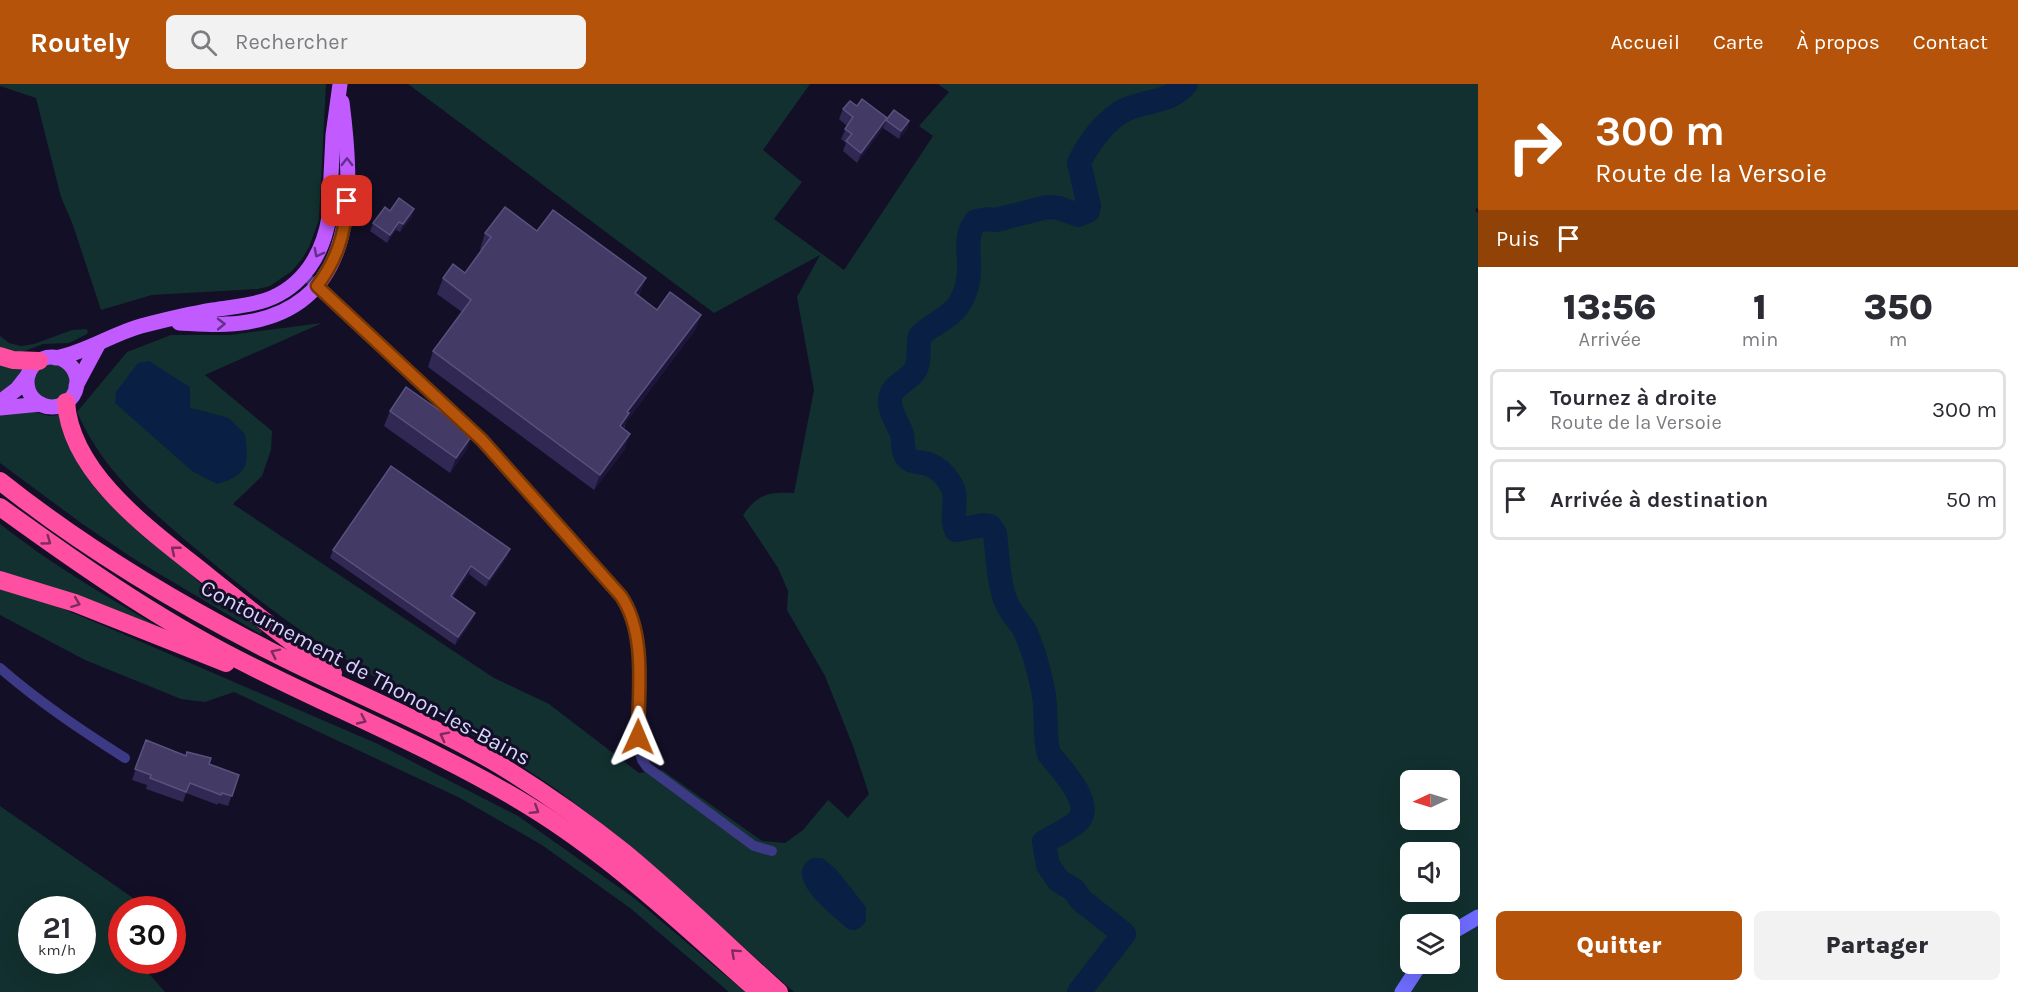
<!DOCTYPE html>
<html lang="fr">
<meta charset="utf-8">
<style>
:root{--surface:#fff;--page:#f2f2f3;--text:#2b2b33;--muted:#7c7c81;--line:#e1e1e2;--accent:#b45309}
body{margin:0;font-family:Karla,sans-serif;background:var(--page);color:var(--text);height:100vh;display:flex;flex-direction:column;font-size:22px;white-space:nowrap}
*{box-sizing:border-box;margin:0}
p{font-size:20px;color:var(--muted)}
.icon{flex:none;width:33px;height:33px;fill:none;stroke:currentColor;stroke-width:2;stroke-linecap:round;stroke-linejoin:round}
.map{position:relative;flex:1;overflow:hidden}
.panel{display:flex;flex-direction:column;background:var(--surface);width:540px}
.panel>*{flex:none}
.guide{background:#b45309;color:#fff;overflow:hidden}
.needle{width:39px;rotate:266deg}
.buttons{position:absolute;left:1400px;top:686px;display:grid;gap:12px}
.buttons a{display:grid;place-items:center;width:60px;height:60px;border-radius:9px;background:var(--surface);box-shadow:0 6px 24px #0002;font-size:30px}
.speed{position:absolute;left:18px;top:812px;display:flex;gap:12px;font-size:30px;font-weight:700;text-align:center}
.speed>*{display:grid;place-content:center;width:78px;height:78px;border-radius:50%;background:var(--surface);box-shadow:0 6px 24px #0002;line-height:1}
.speed small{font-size:15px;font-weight:400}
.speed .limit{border:9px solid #d22;background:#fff;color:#111}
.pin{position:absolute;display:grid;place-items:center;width:51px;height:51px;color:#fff;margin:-26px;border-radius:12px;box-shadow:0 3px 9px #0006}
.me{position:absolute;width:66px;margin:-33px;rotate:1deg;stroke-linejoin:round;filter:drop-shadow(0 0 4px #0008)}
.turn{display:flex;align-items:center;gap:21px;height:126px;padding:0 18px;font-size:27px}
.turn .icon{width:78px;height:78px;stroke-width:2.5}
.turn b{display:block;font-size:42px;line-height:51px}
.then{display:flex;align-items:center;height:57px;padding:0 18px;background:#0003;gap:12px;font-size:22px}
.eta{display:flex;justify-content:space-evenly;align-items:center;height:102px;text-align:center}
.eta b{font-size:36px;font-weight:800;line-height:42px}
.button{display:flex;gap:12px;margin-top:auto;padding:12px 18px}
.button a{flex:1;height:69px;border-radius:9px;background:var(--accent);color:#fff;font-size:24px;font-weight:800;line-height:69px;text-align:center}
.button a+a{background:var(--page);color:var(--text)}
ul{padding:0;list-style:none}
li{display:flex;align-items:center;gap:18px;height:81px;margin:0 12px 9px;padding:0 6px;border:3px solid var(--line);border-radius:9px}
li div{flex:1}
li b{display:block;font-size:22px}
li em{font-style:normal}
header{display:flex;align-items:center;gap:36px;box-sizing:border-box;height:84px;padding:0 30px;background:var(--accent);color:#fff}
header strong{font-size:28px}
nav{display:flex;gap:33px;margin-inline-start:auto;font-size:21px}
.search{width:420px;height:54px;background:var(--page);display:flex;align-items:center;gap:15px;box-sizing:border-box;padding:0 21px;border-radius:9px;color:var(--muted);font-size:22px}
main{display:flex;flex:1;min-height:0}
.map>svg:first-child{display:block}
.green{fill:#12302f;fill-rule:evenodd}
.water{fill:#0a1f44}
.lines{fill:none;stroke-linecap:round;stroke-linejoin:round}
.river{stroke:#0a1f44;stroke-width:24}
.street{stroke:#3d3a85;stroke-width:10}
.secondary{stroke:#6f6bff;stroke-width:15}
.primary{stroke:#c25bff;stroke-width:15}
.highway{stroke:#ff4fa3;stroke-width:18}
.wall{fill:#312854}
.shaded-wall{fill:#1d163a}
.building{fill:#433a66;stroke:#5a527e;stroke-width:1.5}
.oneway{stroke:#623188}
.oneway2{stroke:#7d2c5e}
.route-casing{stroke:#753606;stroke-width:15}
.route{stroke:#b45309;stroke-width:10}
.labels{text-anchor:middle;stroke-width:6;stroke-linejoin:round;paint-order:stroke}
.street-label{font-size:22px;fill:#d9d4ff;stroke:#130f26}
</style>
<header>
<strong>Routely</strong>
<div class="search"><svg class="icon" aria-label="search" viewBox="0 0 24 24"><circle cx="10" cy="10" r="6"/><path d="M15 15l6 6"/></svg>Rechercher</div>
<nav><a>Accueil</a><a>Carte</a><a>À propos</a><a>Contact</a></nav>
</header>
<main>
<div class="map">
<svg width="1478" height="908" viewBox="0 0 1478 908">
<rect width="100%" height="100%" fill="#130f26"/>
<g class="green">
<polygon points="0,0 326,0 319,136 309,163 302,175 292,187 270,202 258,205 152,211 101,226 73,141 61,113 36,14 0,2"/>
<path d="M408 0H810L763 66 802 98 774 135 844 186 933 52 919 42 949 8 938 0H1478V123L1475 126 1478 129V908H794C712 836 634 759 544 697 472 648 395 607 321 560 273 529 228 492 184 455 139 416 102 384 77 328L127 268 171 251H230L322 239 205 291 272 347 271 366 262 392 233 420 494 594 549 620 639 689 662 686 762 757 785 759 803 746 828 716 848 734 869 710 853 662 825 592 787 526 788 507 778 484 743 431C759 409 769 408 794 409L814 306 797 213 820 171 714 229ZM116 308 189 316V324L229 334ZM1410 696H1449V735H1410ZM1410 768H1449V807H1410ZM1410 840H1449V879H1410Z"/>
<polygon points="86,245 88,247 87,250 69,259 43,260 22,268 8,267 0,263 0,252 9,259 21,262 34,260 72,246"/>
<polygon points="0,279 24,282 16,298 0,310"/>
<circle cx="52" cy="298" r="18"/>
<polygon points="33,327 49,332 59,331 151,451 202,501 262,547 260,550 131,473 81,439 0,379 0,331"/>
<path d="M0 440C53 482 111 515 169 549L0 491Z"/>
<polygon points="0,505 44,517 109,544 378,660 518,732 634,814 745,908 729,908 630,824 542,761 460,714 234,608 205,618 181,615 85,576 0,531"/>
<path d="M0 722 136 816 128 825H122L121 833 111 846 121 858 122 876H137L165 908H0ZM32 825H82V876H32Z"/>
</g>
<g class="water">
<path d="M149 277 190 303V324L229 334 245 350C249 380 249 391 217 400L192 387 115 319 116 308 138 279Z"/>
<path d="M812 774H822L835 784 866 823V837C861 844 857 848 848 845 833 831 780 793 812 774Z"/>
</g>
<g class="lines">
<path class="river" d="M1079 908 1124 850 1081 816 1074 806 1058 796 1048 781 1044 758C1054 752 1068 746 1077 738 1096 720 1061 685 1049 670 1043 650 1048 627 1043 606 1039 586 1033 563 1024 545 1019 537 1012 530 1008 522 998 501 998 473 995 450L990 442 984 441 956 446C950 433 958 418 953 405 949 395 939 383 928 380 922 378 915 379 910 376 901 370 904 359 902 350 898 339 886 323 891 311 894 301 908 296 914 288 921 279 917 263 920 252 932 239 950 235 960 219 965 210 969 198 969 187 970 170 964 151 976 137L988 135 996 136 1047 123 1059 124 1078 131 1088 127 1089 122 1079 79C1087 61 1107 34 1125 26 1147 15 1167 21 1186 0"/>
<g class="street">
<path d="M311 197 482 356 621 512C650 555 635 611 638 661L642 676 647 683 754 762 772 767"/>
<path d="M0 584C39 618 81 646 125 674"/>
</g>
<g class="secondary">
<polyline points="1449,850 1478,833"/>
<polyline points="1402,908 1421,879"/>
</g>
<g class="primary">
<path d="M179 239C202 240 225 242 248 238 360 219 353 105 342 18"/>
<circle cx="52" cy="298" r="25"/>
<path d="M56 274C87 268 112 250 141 242 164 236 189 230 213 226 230 223 249 222 266 216 303 203 323 170 329 133L333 51 340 0"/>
<polyline points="76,302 98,261"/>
<polyline points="0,318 17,305 28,291"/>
<polyline points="0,324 41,320"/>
</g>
<g class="highway">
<polyline points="0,272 13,276 39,277"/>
<path d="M66 318C71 393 157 451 210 494 250 526 291 558 333 589"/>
<path d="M0 397C83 463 176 519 270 567 346 606 425 637 498 680 542 707 585 737 625 769 678 813 728 862 779 908"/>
<path d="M0 423C76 478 153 532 237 575 334 625 436 665 529 722 614 774 685 843 759 908"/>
<polyline points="0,496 75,519 226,579"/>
</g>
</g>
<g class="wall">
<polygon points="857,22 886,36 909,37 907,45 899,55 883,44 857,79 843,67 846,59 841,55 847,42 839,35 843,25"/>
<polygon points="390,127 412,133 400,148 396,146 387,159 370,147 373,139"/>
<polygon points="537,147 640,210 639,212 657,226 701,231 695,246 626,338 624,345 625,365 594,406 428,283 433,267 462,228 437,210 443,194 465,189 482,166 480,165 485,149"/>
<polygon points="390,327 467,365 450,389 384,342"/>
<polygon points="510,465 507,473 486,503 469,490 453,513 472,537 455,561 330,474 333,466"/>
<polygon points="146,656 239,691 228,722 218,719 218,721 186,709 183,718 146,705 147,701 132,696"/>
</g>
<g class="shaded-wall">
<polygon points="887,34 883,44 857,79 861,69"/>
<polygon points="909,37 907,45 899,55 901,47"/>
<polygon points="414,125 412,133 400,148 403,140"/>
<polygon points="399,138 396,146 387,159 390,151"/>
<polygon points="646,194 640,210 629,225 635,209"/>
<polygon points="701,231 695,246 626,338 623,345 620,342 627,328"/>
<polygon points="473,350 467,365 450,389 456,374"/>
<polygon points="630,350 625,365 594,406 600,391"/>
<polygon points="510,465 507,473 486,503 489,495"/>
<polygon points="471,482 469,490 448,520 451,512"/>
<polygon points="475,529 472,537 455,561 458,553"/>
</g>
<g class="building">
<polygon points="862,15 887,34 861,69 846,57 852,50 845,45 853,33 843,25 850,17 857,22"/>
<polygon points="894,26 909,37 901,47 886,36"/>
<polygon points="399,114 414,125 403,140 399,138 390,151 373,139 385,123 390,127"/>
<polygon points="505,123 537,147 553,126 646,194 635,209 657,226 670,208 701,231 627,328 629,329 620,342 630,350 600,391 433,267 471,216 443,194 453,180 465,189 491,153 485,149"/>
<polygon points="406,303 473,350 456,374 390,327"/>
<polygon points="391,382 510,465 489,495 471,482 451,512 475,529 458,553 333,466"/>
<polygon points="146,656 186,672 187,668 211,674 209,680 239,691 232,712 222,709 221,711 190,699 186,708 150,694 151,691 135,685"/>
</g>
<defs><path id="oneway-chevron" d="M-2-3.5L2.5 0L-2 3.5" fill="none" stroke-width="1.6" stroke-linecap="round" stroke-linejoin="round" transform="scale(1.5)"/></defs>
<g class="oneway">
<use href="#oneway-chevron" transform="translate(347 78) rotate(-90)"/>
<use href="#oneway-chevron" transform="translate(318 169) rotate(118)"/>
<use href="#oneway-chevron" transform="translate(221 240) rotate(-1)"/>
</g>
<g class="oneway2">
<use href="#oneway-chevron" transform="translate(47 457) rotate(36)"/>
<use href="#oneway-chevron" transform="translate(175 466) rotate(-141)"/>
<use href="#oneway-chevron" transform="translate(76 519) rotate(21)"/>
<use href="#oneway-chevron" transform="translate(275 569) rotate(-154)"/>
<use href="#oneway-chevron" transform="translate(362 636) rotate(25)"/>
<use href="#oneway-chevron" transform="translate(444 652) rotate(-153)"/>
<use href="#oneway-chevron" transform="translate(535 726) rotate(32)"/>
<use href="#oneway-chevron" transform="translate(735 869) rotate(-138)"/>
</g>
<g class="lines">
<defs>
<path id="route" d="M347 117C345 150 337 176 317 202L482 356 621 512C647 550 638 608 638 653"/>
</defs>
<use href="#route" class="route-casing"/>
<use href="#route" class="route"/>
</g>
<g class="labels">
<g class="street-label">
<text transform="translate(366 588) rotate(28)" y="8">Contournement de Thonon-les-Bains</text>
</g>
</g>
</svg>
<div class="buttons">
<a><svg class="needle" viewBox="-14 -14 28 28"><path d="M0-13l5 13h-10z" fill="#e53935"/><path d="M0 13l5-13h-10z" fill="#7c7c81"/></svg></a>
<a><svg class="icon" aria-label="sound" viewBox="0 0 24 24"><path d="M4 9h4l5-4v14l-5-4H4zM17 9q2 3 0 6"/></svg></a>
<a><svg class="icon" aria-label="layers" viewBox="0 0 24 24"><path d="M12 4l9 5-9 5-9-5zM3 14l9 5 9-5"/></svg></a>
</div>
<div class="speed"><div>21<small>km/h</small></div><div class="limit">30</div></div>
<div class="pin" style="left:347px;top:117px;background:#d93025"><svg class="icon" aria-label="arrive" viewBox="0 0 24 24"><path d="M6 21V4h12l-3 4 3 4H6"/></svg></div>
<svg class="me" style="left:638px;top:653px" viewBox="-20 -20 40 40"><path d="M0-17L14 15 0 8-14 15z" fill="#b45309" stroke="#fff" stroke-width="4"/></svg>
</div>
<section class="panel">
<div class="guide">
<div class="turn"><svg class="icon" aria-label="right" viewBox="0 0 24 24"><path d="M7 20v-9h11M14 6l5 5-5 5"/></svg><div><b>300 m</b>Route de la Versoie</div></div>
<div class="then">Puis<svg class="icon" aria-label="arrive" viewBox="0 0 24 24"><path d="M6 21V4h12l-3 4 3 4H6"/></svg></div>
</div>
<div class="eta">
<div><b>13:56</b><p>Arrivée</p></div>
<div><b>1</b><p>min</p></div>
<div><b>350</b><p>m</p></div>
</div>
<ul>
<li><svg class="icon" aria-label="right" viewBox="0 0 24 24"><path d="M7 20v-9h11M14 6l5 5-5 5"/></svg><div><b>Tournez à droite</b><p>Route de la Versoie</p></div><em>300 m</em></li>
<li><svg class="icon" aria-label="arrive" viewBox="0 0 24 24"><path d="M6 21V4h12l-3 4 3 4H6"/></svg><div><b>Arrivée à destination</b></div><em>50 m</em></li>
</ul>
<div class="button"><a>Quitter</a><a>Partager</a></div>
</section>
</main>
